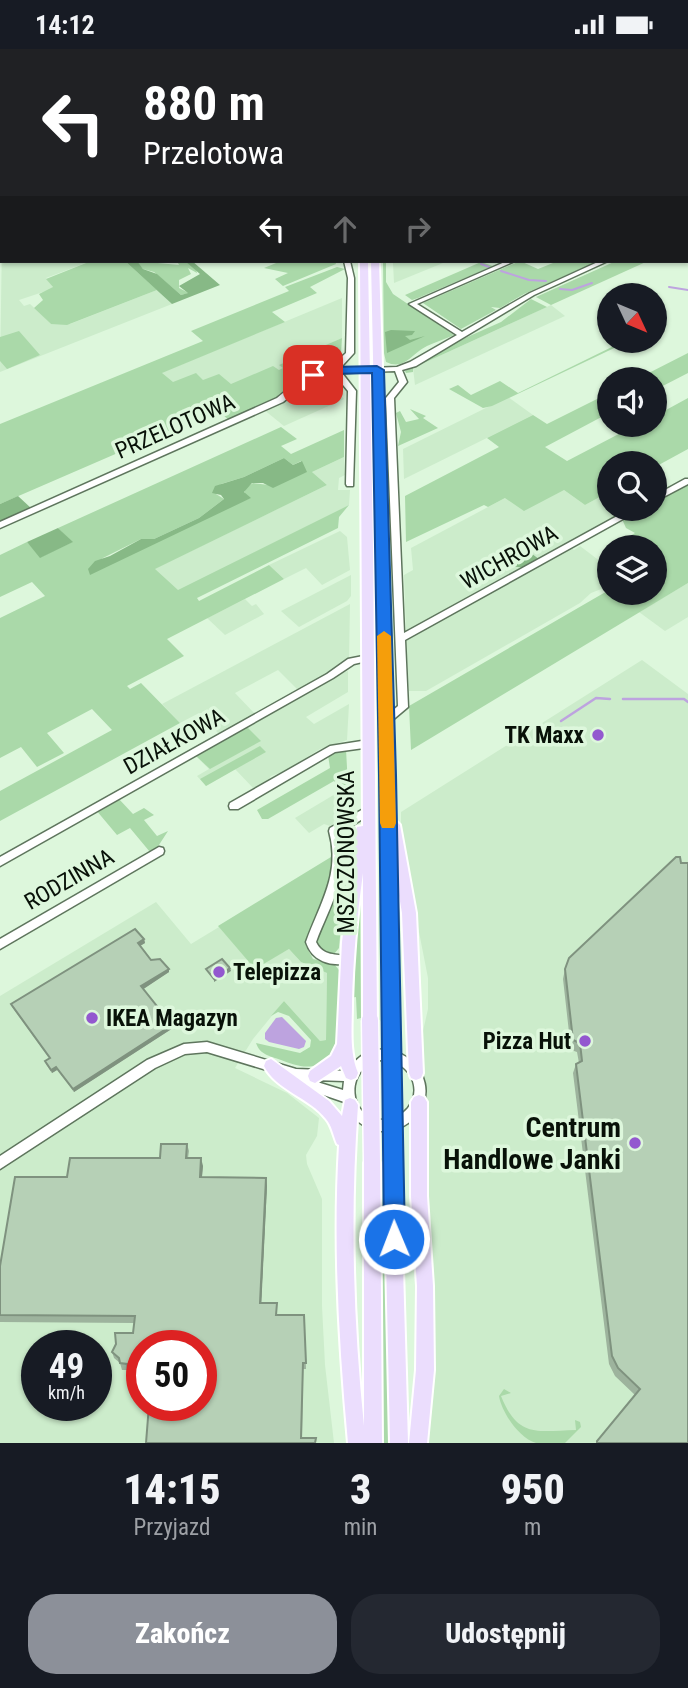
<!DOCTYPE html>
<html lang="pl">
<meta charset="utf-8">
<style>
:root{--surface:#171b24;--page:#242831;--text:#f1f3f6;--muted:#9ea1a6;--accent:#8c9099}
body{margin:0;font-family:"Roboto Condensed",sans-serif;background:var(--page);color:var(--text);height:100vh;display:flex;flex-direction:column;font-size:26px;white-space:nowrap}
*{box-sizing:border-box;margin:0}
p{font-size:23px;color:var(--muted)}
.icon{flex:none;width:38px;height:38px;fill:none;stroke:currentColor;stroke-width:2;stroke-linecap:round;stroke-linejoin:round}
.map{position:relative;height:1394px;overflow:hidden}
.sheet{display:flex;flex-direction:column;background:var(--surface);flex:1}
.sheet>*{flex:none}
.top-card{position:absolute;left:0px;top:0px;width:690px;height:214px;box-shadow:0 2px 5px #0004;background:#202124;color:#fff;overflow:hidden}
.needle{width:46px;rotate:134deg}
.tools{position:absolute;left:597px;top:234px;display:grid;gap:14px}
.tools a{display:grid;place-items:center;width:70px;height:70px;border-radius:50%;background:var(--surface);box-shadow:0 2px 5px #0004;font-size:35px}
.speed{position:absolute;left:21px;top:1281px;display:flex;gap:14px;font-size:35px;font-weight:700;text-align:center}
.speed>*{display:grid;place-content:center;width:91px;height:91px;border-radius:50%;background:var(--surface);box-shadow:0 2px 5px #0004;line-height:1}
.speed small{font-size:18px;font-weight:400}
.speed .limit{border:10px solid #d22;background:#fff;color:#111}
.pin{position:absolute;display:grid;place-items:center;width:60px;height:60px;color:#fff;margin:-30px;border-radius:14px;box-shadow:0 4px 10px #0006}
.me{position:absolute;width:77px;margin:-38px;rotate:359deg;stroke-linejoin:round;filter:drop-shadow(0 0 5px #0008)}
.turn{display:flex;align-items:center;gap:24px;height:147px;padding:0 28px;font-size:32px}
.turn .icon{width:91px;height:91px;stroke-width:2.5}
.turn b{display:block;font-size:49px;line-height:60px}
.lanes{display:flex;align-items:center;height:66px;padding:0 28px;background:#0003;justify-content:center;gap:35px;direction:ltr}
.lanes .off{opacity:.35}
.eta{display:flex;justify-content:space-evenly;align-items:center;height:119px;text-align:center}
.eta b{font-size:42px;font-weight:800;line-height:49px}
.button{display:flex;gap:14px;margin-top:auto;padding:14px 28px}
.button a{flex:1;height:80px;border-radius:28px;background:var(--accent);color:#fff;font-size:28px;font-weight:800;line-height:80px;text-align:center}
.button a+a{background:var(--page);color:var(--text)}
.status{display:flex;justify-content:space-between;align-items:center;height:49px;padding:0 35px;background:var(--surface);direction:ltr}
.status svg{height:19px;fill:currentColor}
.map>svg:first-child{display:block}
.built{fill:#cceccb;fill-rule:evenodd}
.green{fill:#aad9a9;fill-rule:evenodd}
.forest{fill:#87b986}
.water{fill:#bda3df}
.lines{fill:none;stroke-linecap:round;stroke-linejoin:round}
.stream-far1{stroke:#bda3df;stroke-width:2}
.stream{stroke:#bda3df;stroke-width:2.5}
.minor-casing{stroke:#5e755d;stroke-width:3}
.major-casing{stroke:#fff;stroke-width:4}
.highway-casing{stroke:#fff;stroke-width:4}
.minor{fill:#fff;fill-rule:evenodd}
.major{fill:#ebddfd;fill-rule:evenodd}
.highway{fill:#ddc6fc;fill-rule:evenodd}
.major-bridge-casing{stroke:#fff;stroke-width:19;stroke-linecap:butt}
.major-bridge{stroke:#ebddfd;stroke-width:16}
.wall{fill:#9db39d}
.shaded-wall{fill:#7f927f}
.building{fill:#b6d0b6;stroke:#7f927f;stroke-width:2}
.route{fill:#1a73e8;stroke:#114b97;stroke-width:2}
.slow{fill:#f59e0b}
.poi-dot{fill:#9358cf;stroke:#ddf7dc;stroke-width:2.5}
.labels{text-anchor:middle;stroke-width:7;stroke-linejoin:round;paint-order:stroke}
.street-label{font-size:23px;fill:#081108;stroke:#ddf7dc}
.poi-label{font-size:23px;font-weight:bold;fill:#081108;stroke:#ddf7dc;text-anchor:end}
.near-poi-label{font-size:28px;font-weight:bold;fill:#081108;stroke:#ddf7dc;text-anchor:end}
</style>
<div class="status"><b>14:12</b><svg viewBox="0 0 49 12"><path d="M0 12V9h3v3zM5 12V6h3v6zM10 12V3h3v9zM15 12V0h3v12zM26 1h20v11H26zM47 4h2v5h-2z"/></svg></div>
<div class="map">
<svg width="688" height="1394" viewBox="0 0 688 1394">
<rect width="100%" height="100%" fill="#ddf7dc"/>
<g class="built">
<polygon points="2,190 2,212 91,212 46,229 53,238 49,241 19,251 24,257 30,255 51,275 70,275 157,241 172,255 0,323"/>
<polygon points="398,212 448,212 394,234 393,214"/>
<polygon points="342,249 342,289 280,316 294,327 181,376 167,364 103,348"/>
<polygon points="551,256 565,267 415,336 413,319"/>
<polygon points="327,332 344,350 284,377 263,360"/>
<polygon points="508,348 533,366 404,430 403,400"/>
<polygon points="344,408 345,426 339,429 338,441 350,441 349,456 178,542 154,520 327,436 312,423"/>
<polygon points="564,441 585,456 609,443 609,460 633,460 406,584 404,526 413,521 411,499 505,449"/>
<polygon points="340,482 347,488 350,521 322,536 306,519 284,530 269,516"/>
<polygon points="580,497 609,519 609,537 591,544 580,554 426,642 409,642 406,589 571,499 574,501"/>
<polygon points="351,526 351,547 347,552 299,578 281,562"/>
<polygon points="688,534 688,568 665,582 639,563"/>
<polygon points="245,550 252,557 256,555 264,565 225,586 207,569"/>
<polygon points="350,555 349,610 299,642 278,621 235,644 256,666 228,681 219,685 199,664 180,674 162,655"/>
<polygon points="642,611 688,645 688,1394 422,1394 429,1185 423,982 428,960 428,929 401,791 401,763"/>
<polygon points="348,622 348,643 306,668 314,675 349,655 347,691 320,700 285,722 271,727 267,733 254,740 235,720 206,737 197,727 209,720 195,706 338,625"/>
<polygon points="347,738 348,765 330,777 324,775 309,784 295,769"/>
<path d="M156 853 191 895 219 878 255 919 289 900 301 913 327 924 326 991 320 992 284 952 253 990 235 1019 287 1044 319 1069 317 1087 306 1106 307 1115 322 1150V1257L325 1316 334 1394H0V947ZM37 1297H96V1356H37ZM142 1297H201V1356H142Z"/>
</g>
<g class="green">
<polygon points="91,212 125,212 157,241 67,276 51,275 34,259 43,251 39,245 53,238 46,230"/>
<polygon points="136,212 179,216 177,212 185,212 196,220 197,224 188,219 191,225 179,231 179,239 189,244 181,246 154,223 143,220"/>
<polygon points="281,212 335,212 336,215 283,237 275,230 288,224 264,219"/>
<path d="M383 212H386V233L393 245 454 286C446 290 435 293 427 297 412 304 405 322 386 313L384 304Z"/>
<polygon points="520,212 538,220 558,212 598,212 524,245 500,259 491,258 496,261 461,280 423,254"/>
<polygon points="616,212 648,212 551,256 536,248"/>
<polygon points="481,213 493,217 418,249 412,251 405,246"/>
<polygon points="337,218 345,220 310,238 317,244 272,263 285,273 162,324 173,333 196,324 203,331 219,325 231,335 273,317 279,321 283,319 279,316 342,289 341,305 331,317 302,326 273,353 262,354 257,360 230,372 217,361 0,455 0,375 203,292 191,282 289,242 285,238"/>
<polygon points="531,250 547,258 413,319 413,323 406,324 405,322 454,294 501,273"/>
<polygon points="19,282 40,306 7,320 0,312 0,288"/>
<polygon points="624,292 629,292 492,357 483,359 449,340 458,336 471,346 500,332 518,344"/>
<polygon points="688,304 688,324 655,341 654,331 635,331"/>
<polygon points="609,344 609,364 545,398 567,412 636,376 654,376 655,367 688,349 688,400 655,418 654,415 609,415 609,443 585,456 564,441 524,462 505,449 488,458 484,456 406,493 405,447 499,398 487,389 533,366 547,375"/>
<polygon points="410,360 426,367 423,369 438,379 398,397 401,383 396,364 400,362 406,373 419,370"/>
<path d="M281 378 297 390 281 397 291 405 344 381V408L312 423 327 436 155 520 178 541 349 456 339 468 338 479 197 549 199 552 269 516 284 530 167 590 184 607 127 637 130 640 141 634 180 674 0 772V742L112 681 92 660 47 684 64 704 37 718 21 698 0 709V569L45 547 32 533 0 548V506L27 493 41 508 72 493 58 479ZM284 409 293 416 301 412 306 423 269 436 253 434 244 440 245 445 250 449 88 521 103 509 141 490H154L199 469 224 450 216 445 221 435 244 428Z"/>
<polygon points="688,433 688,534 411,701 409,657 609,541 609,544 654,544 654,499 610,499 635,484 626,479 622,470 640,460 654,460 655,452"/>
<polygon points="246,677 261,692 210,720 195,706"/>
<polygon points="260,697 266,703 206,737 200,730"/>
<polygon points="346,700 348,737 339,742 334,732 268,770 262,770 257,761 330,719 328,706"/>
<polygon points="118,749 133,765 144,759 154,766 144,771 157,787 168,782 157,799 150,803 130,779 117,786 96,761"/>
<path d="M355 775 343 854 339 899 334 905 323 904 316 896C327 864 351 820 340 787L346 776Z"/>
<path d="M331 808 332 823 306 897 313 910 334 915 339 921C342 945 346 1012 313 1017 302 1019 292 1015 281 1011 270 1007 260 1006 256 994L300 1004 310 998 311 991 289 967 278 963 271 967 284 952 320 992 326 991 327 924 301 913 289 900 255 920 218 877Z"/>
<polygon points="360,838 361,969 357,970 356,948 350,949"/>
<polygon points="380,1117 386,1117 390,1394 381,1394"/>
<path d="M504 1340 511 1344 501 1347C518 1389 536 1382 576 1381L575 1371 580 1373 581 1378 565 1394C556 1394 545 1394 536 1394 519 1389 502 1364 499 1347Z"/>
</g>
<g class="forest">
<polygon points="125,212 137,212 143,220 157,225 181,246 188,244 179,237 200,225 185,212 192,212 220,236 172,255"/>
<polygon points="391,281 415,282 412,286 405,287 410,291 425,287 387,304 385,283"/>
<polygon points="284,409 293,416 302,412 307,423 273,439 263,434 252,434 244,443 251,449 90,526 88,520 95,512 110,507 141,490 154,490 199,469 224,450 221,446 212,444 215,437 244,428"/>
<polygon points="18,447 32,460 0,474 0,455"/>
<polygon points="58,479 73,493 40,509 27,493"/>
<polygon points="518,494 540,511 526,519 503,516 486,519 478,515"/>
</g>
<polygon class="water" points="282,968 306,992 304,998 299,1000 269,993 265,990 265,984 276,969"/>
<g class="lines">
<g class="stream-far1">
<polyline points="484,0 491,2"/>
<polyline points="481,215 489,218"/>
<polyline points="501,222 529,231 546,232"/>
<polyline points="669,238 688,241"/>
<polyline points="560,240 572,241 592,234"/>
</g>
<g class="stream">
<polyline points="623,650 684,650 688,653"/>
<polyline points="561,672 596,649 610,650"/>
</g>
<defs>
<g id="minor">
<polygon points="43,0 49,0 48,2 42,2"/>
<polygon points="227,0 236,0 233,2 224,2"/>
<polygon points="489,0 498,0 501,2 492,2"/>
<polygon points="0,1 3,2 2,2 2,5 0,5"/>
<rect x="0" y="25" width="2" height="4"/>
<rect x="0" y="186" width="2" height="4"/>
<path d="M344 212H350L354 229V304L343 316 342 320 397 318 410 313 457 286 409 255 507 212H515L417 255 462 283 530 244 600 212H608L534 246 416 317 402 321 407 333 394 349 404 584 630 460H641L405 591 408 658 389 674 386 675 381 672 383 670 398 657 386 349 399 333 395 322 342 324 356 342 353 437H347L346 435 348 342 334 325C311 326 300 339 283 353L0 479V473L277 349C297 333 308 321 335 320L336 313 346 304 348 229Z"/>
<polygon points="685,430 688,430 688,435 654,453 654,447"/>
<polygon points="368,606 371,607 373,609 371,611 354,615 333,629 0,817 0,808 327,625 348,610"/>
<polygon points="368,691 371,692 373,695 371,698 335,703 238,760 230,760 229,757 230,754 330,697"/>
<path d="M365 759 369 760 370 763 369 766 340 784C351 824 330 856 316 893 323 908 336 904 349 908L350 911 349 914C330 918 312 912 306 893 320 854 341 825 329 782L330 779Z"/>
<polygon points="159,798 163,799 164,802 163,805 0,900 0,890"/>
<path d="M207 993 296 1020 348 1022C378 970 453 1023 415 1068 407 1077 393 1083 381 1082 363 1080 351 1069 344 1053L309 1041 293 1029 207 1003 185 1005 155 1019 0 1120V1107L147 1011 184 995ZM381 1011C406 1010 425 1037 408 1059 402 1066 394 1071 385 1071 347 1072 343 1018 381 1011ZM314 1031 344 1032 343 1041 317 1033Z"/>
</g>
<g id="major">
<polygon points="308,0 330,0 333,2 305,2"/>
<rect x="0" y="14" width="2" height="4"/>
<path d="M360 212H368L373 499 377 971 375 975 370 977 365 975 363 971V824C357 867 353 910 352 954 352 978 349 1002 358 1024L356 1029 351 1031 346 1029 341 1017 315 1034 310 1032 308 1027 310 1022 331 1007 337 995 342 893 356 782 357 778 363 777Z"/>
<polygon points="371,212 379,212 395,771 400,776 416,864 423,1024 421,1029 416,1031 411,1029 409,1024 402,864 395,823 397,972 395,976 390,978 385,976 383,972 382,741"/>
<path d="M271 1010 329 1052 342 1067 345 1051 350 1049 355 1051 358 1056C350 1164 353 1270 364 1377V1114L367 1109 372 1107 377 1109 380 1114 382 1394H348C339 1295 333 1196 339 1096L337 1095C333 1086 332 1077 326 1070 310 1049 276 1041 264 1017L266 1012Z"/>
<polygon points="419,1046 424,1048 427,1053 427,1147 433,1237 434,1321 427,1394 409,1394 416,1321 417,1237 411,1147 411,1053 414,1048"/>
<polygon points="392,1107 397,1109 400,1114 408,1394 390,1394 384,1114 387,1109"/>
</g>
<g id="highway">
<polygon points="266,0 278,0 263,2"/>
<rect x="357" y="0" width="8" height="2"/>
<polygon points="371,0 379,0 370,2"/>
<polygon points="404,0 412,0 414,2 405,2"/>
<polygon points="416,0 424,0 425,2 417,2"/>
</g>
</defs>
<use href="#minor" class="minor-casing"/>
<use href="#major" class="major-casing"/>
<use href="#highway" class="highway-casing"/>
<use href="#minor" class="minor"/>
<use href="#major" class="major"/>
<use href="#highway" class="highway"/>
<defs>
<g id="major-bridge">
<polyline points="370,971 372,1114"/>
<polyline points="390,972 392,1114"/>
</g>
</defs>
<use href="#major-bridge" class="major-bridge-casing"/>
<use href="#major-bridge" class="major-bridge"/>
</g>
<g class="wall">
<polygon points="681,814 688,1394 596,1394 635,1346 615,1327 609,1315 573,1024 576,1015 579,1014 577,1003 571,1001 563,930 565,920"/>
<polygon points="144,890 145,894 140,897 151,911 169,920 169,923 143,940 172,976 173,979 74,1043 57,1021 52,1024 46,1015 45,1012 49,1009 12,958 11,955"/>
<polygon points="187,1095 189,1102 188,1109 203,1117 202,1128 266,1129 267,1137 261,1254 277,1254 277,1266 304,1266 306,1320 303,1320 302,1389 316,1394 201,1356 142,1297 142,1343 134,1343 129,1321 122,1321 120,1314 114,1309 112,1303 133,1284 134,1274 0,1273 0,1217 67,1128 160,1109"/>
</g>
<g class="shaded-wall">
<polygon points="144,890 145,894 138,898 138,894"/>
<polygon points="230,919 231,922 214,933 214,930"/>
<polygon points="169,920 169,923 142,941 141,937"/>
<polygon points="172,976 173,979 74,1043 73,1040"/>
<polygon points="56,1018 57,1021 52,1024 51,1021"/>
<polygon points="201,1109 203,1117 201,1136 200,1128"/>
<polygon points="266,1129 267,1137 261,1261 260,1254"/>
</g>
<g class="building">
<polygon points="676,808 680,808 681,814 688,814 688,1394 597,1394 597,1392 640,1340 618,1319 612,1307 576,1015 582,1012 580,994 573,991 565,920 569,909"/>
<polygon points="135,880 144,890 138,894 151,911 160,910 169,920 141,937 172,976 73,1040 56,1018 51,1021 45,1012 50,1009 11,955"/>
<polygon points="222,910 230,919 214,930 206,920"/>
<polygon points="161,1095 187,1095 186,1109 201,1109 200,1128 266,1129 260,1254 277,1254 276,1266 304,1266 306,1314 303,1314 301,1389 316,1389 315,1394 146,1394 149,1356 201,1356 201,1297 142,1297 142,1338 132,1337 127,1315 120,1314 119,1309 112,1303 116,1295 115,1284 133,1284 135,1267 0,1266 0,1217 15,1128 67,1128 70,1109 160,1109"/>
</g>
<polygon class="route" points="377,317 384,321 396,726 405,1190 402,1198 394,1201 387,1198 384,1190 379,726 372,324 331,325 313,329 307,326 331,318"/>
<polygon class="slow" points="384,582 391,587 396,774 394,779 382,779 380,774 377,587"/>
<g class="poi-dot">
<circle cx="598" cy="686" r="7"/>
<circle cx="219" cy="923" r="7"/>
<circle cx="92" cy="969" r="7"/>
<circle cx="585" cy="992" r="7"/>
<circle cx="635" cy="1094" r="7"/>
</g>
<g class="labels">
<g class="street-label">
<text transform="translate(175 377) rotate(-24)" y="8">PRZELOTOWA</text>
<text transform="translate(509 508) rotate(-29)" y="8">WICHROWA</text>
<text transform="translate(174 692) rotate(-29)" y="8">DZIAŁKOWA</text>
<text transform="translate(346 803) rotate(-90)" y="8">MSZCZONOWSKA</text>
<text transform="translate(69 830) rotate(-30)" y="8">RODZINNA</text>
</g>
<g class="poi-label">
<text x="584" y="694">TK Maxx</text>
<text x="233" y="931" text-anchor="start">Telepizza</text>
<text x="106" y="977" text-anchor="start">IKEA Magazyn</text>
<text x="571" y="1000">Pizza Hut</text>
</g>
<g class="near-poi-label">
<text x="621" y="1088">Centrum<tspan x="621" dy="32">Handlowe Janki</tspan></text>
</g>
</g>
</svg>
<div class="tools">
<a><svg class="needle" viewBox="-14 -14 28 28"><path d="M0-13l5 13h-10z" fill="#e53935"/><path d="M0 13l5-13h-10z" fill="#9ea1a6"/></svg></a>
<a><svg class="icon" aria-label="sound" viewBox="0 0 24 24"><path d="M4 9h4l5-4v14l-5-4H4zM17 9q2 3 0 6"/></svg></a>
<a><svg class="icon" aria-label="search" viewBox="0 0 24 24"><circle cx="10" cy="10" r="6"/><path d="M15 15l6 6"/></svg></a>
<a><svg class="icon" aria-label="layers" viewBox="0 0 24 24"><path d="M12 4l9 5-9 5-9-5zM3 14l9 5 9-5"/></svg></a>
</div>
<div class="speed"><div>49<small>km/h</small></div><div class="limit">50</div></div>
<div class="pin" style="left:313px;top:326px;background:#d93025"><svg class="icon" aria-label="arrive" viewBox="0 0 24 24"><path d="M6 21V4h12l-3 4 3 4H6"/></svg></div>
<svg class="me" style="left:394px;top:1190px" viewBox="-20 -20 40 40"><circle r="17" fill="#1a73e8" stroke="#fff" stroke-width="3"/><path d="M0-11L8 9 0 5-8 9z" fill="#fff"/></svg>
<div class="top-card">
<div class="turn"><svg class="icon" aria-label="left" viewBox="0 0 24 24"><path d="M17 20v-9H6M10 6l-5 5 5 5"/></svg><div><b>880 m</b>Przelotowa</div></div>
<div class="lanes"><svg class="icon" aria-label="left" viewBox="0 0 24 24"><path d="M17 20v-9H6M10 6l-5 5 5 5"/></svg><svg class="icon off" aria-label="ahead" viewBox="0 0 24 24"><path d="M12 20V5M6 11l6-6 6 6"/></svg><svg class="icon off" aria-label="right" viewBox="0 0 24 24"><path d="M7 20v-9h11M14 6l5 5-5 5"/></svg></div>
</div>
</div>
<section class="sheet">
<div class="eta">
<div><b>14:15</b><p>Przyjazd</p></div>
<div><b>3</b><p>min</p></div>
<div><b>950</b><p>m</p></div>
</div>
<div class="button"><a>Zakończ</a><a>Udostępnij</a></div>
</section>
